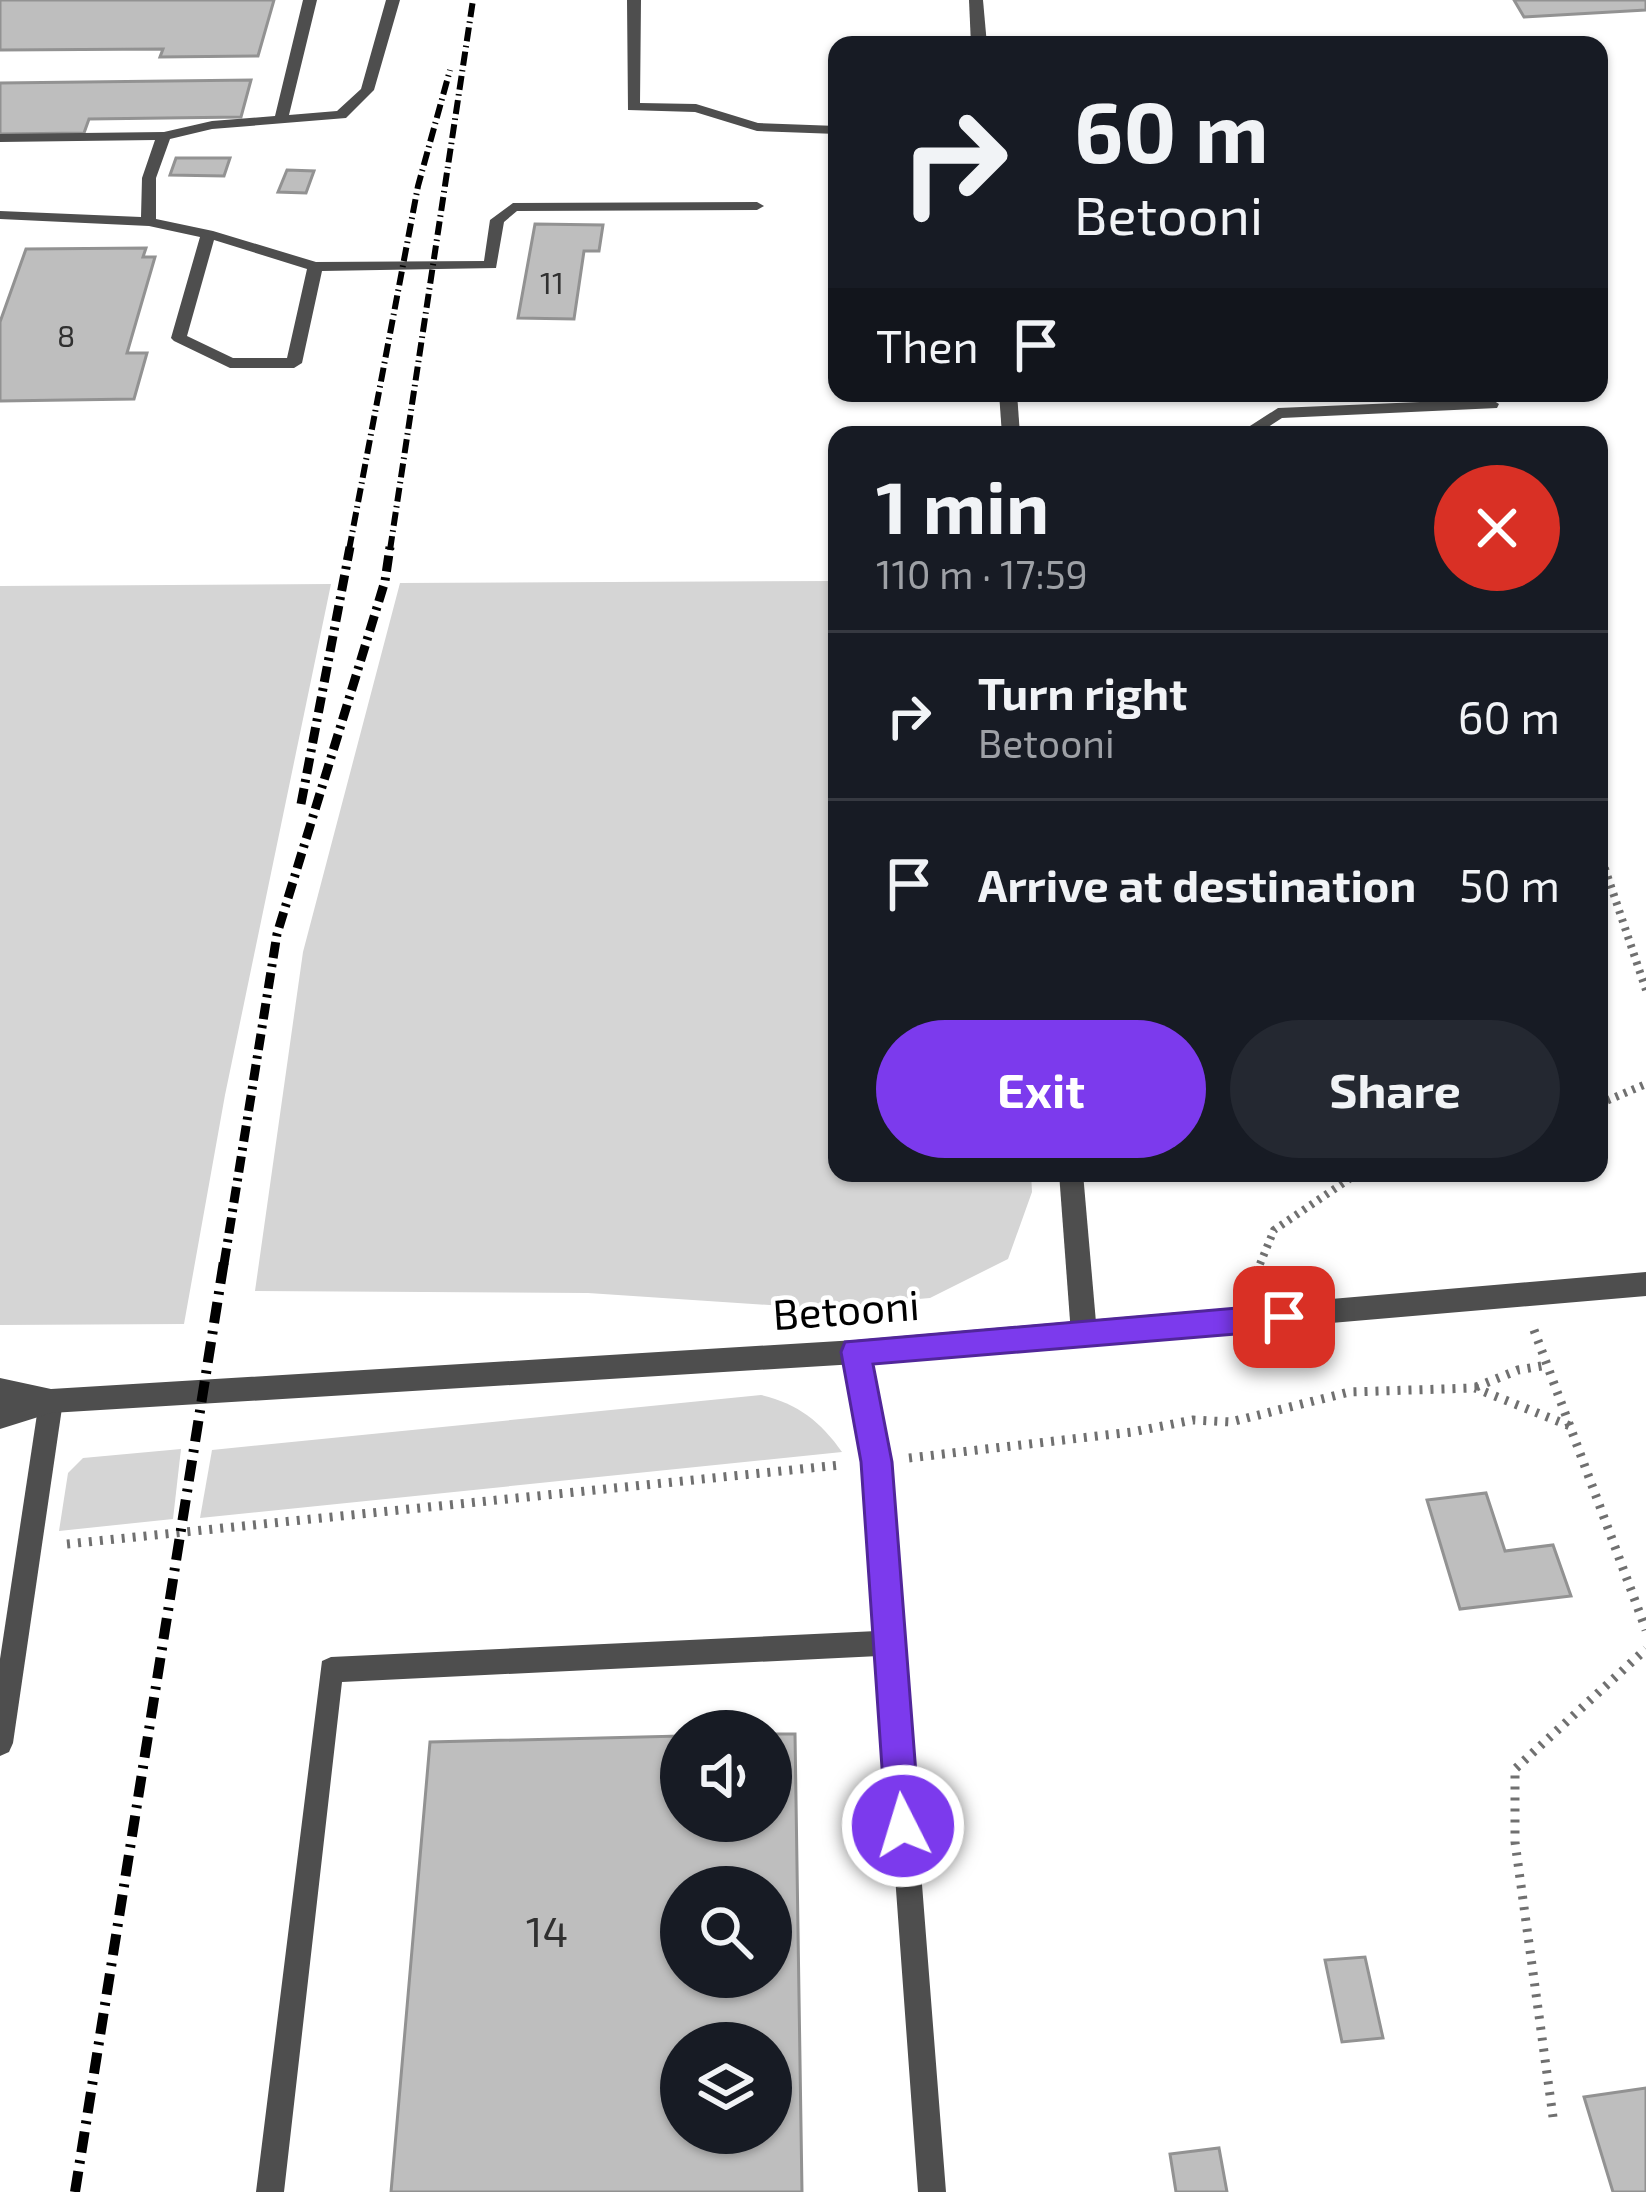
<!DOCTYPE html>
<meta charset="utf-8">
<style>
:root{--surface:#171b24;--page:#242831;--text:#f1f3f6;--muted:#9ea1a6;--line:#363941;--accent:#7c3aed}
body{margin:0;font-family:"Exo 2",sans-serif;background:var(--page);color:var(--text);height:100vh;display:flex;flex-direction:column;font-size:45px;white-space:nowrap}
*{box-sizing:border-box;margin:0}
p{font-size:39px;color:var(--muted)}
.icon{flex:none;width:66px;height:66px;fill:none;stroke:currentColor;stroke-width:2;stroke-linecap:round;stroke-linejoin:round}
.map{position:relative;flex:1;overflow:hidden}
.panel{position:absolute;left:828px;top:426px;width:780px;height:756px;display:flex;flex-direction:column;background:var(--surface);border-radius:24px;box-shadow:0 3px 9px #0004}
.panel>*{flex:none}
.top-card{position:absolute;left:828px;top:36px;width:780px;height:366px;border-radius:24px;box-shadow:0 3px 9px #0004;background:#171b24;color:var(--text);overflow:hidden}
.tools{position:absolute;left:660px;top:1710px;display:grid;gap:24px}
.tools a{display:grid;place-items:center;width:132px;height:132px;border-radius:50%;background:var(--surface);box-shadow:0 3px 9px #0004;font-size:60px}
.pin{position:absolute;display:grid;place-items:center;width:102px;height:102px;color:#fff;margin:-51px;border-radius:24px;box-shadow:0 6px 18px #0006}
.me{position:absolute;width:132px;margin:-66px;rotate:355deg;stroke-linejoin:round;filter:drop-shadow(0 0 9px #0008)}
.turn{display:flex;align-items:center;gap:42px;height:252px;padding:0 48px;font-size:54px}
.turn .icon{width:156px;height:156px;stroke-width:2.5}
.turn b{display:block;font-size:84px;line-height:102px}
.then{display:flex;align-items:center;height:114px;padding:0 48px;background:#0003;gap:24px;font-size:45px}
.round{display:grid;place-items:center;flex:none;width:126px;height:126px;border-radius:63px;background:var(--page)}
.overview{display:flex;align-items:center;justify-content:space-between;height:204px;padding:0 48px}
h1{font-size:72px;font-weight:700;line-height:90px}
.cta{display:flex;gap:24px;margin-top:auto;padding:24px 48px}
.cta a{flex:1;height:138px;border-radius:72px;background:var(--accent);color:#fff;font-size:48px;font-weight:700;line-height:138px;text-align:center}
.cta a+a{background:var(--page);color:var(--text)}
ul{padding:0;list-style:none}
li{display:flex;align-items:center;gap:36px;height:168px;padding:0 48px;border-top:3px solid var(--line)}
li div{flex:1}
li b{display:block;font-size:45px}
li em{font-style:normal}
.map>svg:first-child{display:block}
.green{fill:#d5d5d5}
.building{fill:#bebebe;stroke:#929292;stroke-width:3;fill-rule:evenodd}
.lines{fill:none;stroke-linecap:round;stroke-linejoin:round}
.path-far1{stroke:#707070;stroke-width:8;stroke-dasharray:3 6;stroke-linecap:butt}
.path{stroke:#707070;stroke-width:9;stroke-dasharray:3 8;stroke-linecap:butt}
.service{fill:#4e4e4e;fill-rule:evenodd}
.minor{fill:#4e4e4e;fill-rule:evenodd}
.tertiary{fill:#4e4e4e;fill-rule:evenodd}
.rail-far2{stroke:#000;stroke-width:6;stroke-dasharray:14 4.5 1.5 4.5;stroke-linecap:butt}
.rail-far1{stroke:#000;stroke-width:9;stroke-dasharray:16 6 3 6;stroke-linecap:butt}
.rail{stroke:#000;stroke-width:10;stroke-dasharray:21 8 3 8;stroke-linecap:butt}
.route{fill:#7c3aed;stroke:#51269a;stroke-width:3}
.labels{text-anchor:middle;stroke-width:9;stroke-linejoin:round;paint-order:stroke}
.far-number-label{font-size:30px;fill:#303030}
.street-label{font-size:42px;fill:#000;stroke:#fff}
.near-number-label{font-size:42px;fill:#303030}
</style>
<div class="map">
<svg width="1646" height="2192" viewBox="0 0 1646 2192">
<rect width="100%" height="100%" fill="#fff"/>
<g class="green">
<polygon points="837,581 837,1173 1031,1173 1032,1192 1008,1259 930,1298 815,1308 588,1293 255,1291 303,952 400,583"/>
<polygon points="331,584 225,1095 184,1324 0,1325 0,586"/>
<path d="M761 1395C798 1404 820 1421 842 1452L200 1518 212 1450Z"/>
<polygon points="181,1449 173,1519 59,1531 68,1473 83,1458"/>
</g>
<g class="building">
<polygon points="0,0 274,0 258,56 160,57 163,49 0,50"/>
<polygon points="1514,0 1646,0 1646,10 1524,17"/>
<polygon points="251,80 241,117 89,119 84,133 0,134 0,83"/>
<polygon points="176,158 230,158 224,176 170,175"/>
<polygon points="287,170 314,171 306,193 278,192"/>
<polygon points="535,224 603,225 599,251 584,251 574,319 518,318"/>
<polygon points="146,248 143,257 155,257 127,353 147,353 134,399 0,401 0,322 26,249"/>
<polygon points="1486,1493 1505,1551 1553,1545 1571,1596 1460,1609 1427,1500"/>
<path d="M771 1734H795L802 2192H391L430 1742 681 1736V1821H771ZM681 1887H771V1977H681ZM681 2043H771V2133H681Z"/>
<polygon points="1365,1957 1383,2038 1342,2042 1325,1960"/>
<polygon points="1646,2088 1646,2192 1613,2192 1584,2097"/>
<polygon points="1219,2148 1227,2192 1176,2192 1170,2154"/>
</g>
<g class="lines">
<g class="path-far1">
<polyline points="1599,851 1646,990"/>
<polyline points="1599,1104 1646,1084"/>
<polyline points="1260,1264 1274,1230 1358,1173"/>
</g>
<g class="path">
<polyline points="1253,1281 1261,1261"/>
<polyline points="1534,1330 1646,1630"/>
<polyline points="1476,1387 1518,1370 1547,1365"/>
<polyline points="909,1458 1132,1432 1193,1420 1231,1422 1349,1392 1475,1388 1570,1426"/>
<polyline points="67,1544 840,1465"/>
<polyline points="1553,2117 1515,1842 1515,1769 1646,1649"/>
</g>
<g class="service">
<path d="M303 0H317L289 115 337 111 361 89 386 0H400L374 90 346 118 212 129 170 139 156 178V219L213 231 316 262 484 261 490 220 513 203 757 202 764 206 757 210 517 211 504 222 496 268 322 271 302 363 294 368H230L174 341 171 338 200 237 149 226 0 219V211L141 217 142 178 155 140 0 142V134L164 132 212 121 275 116ZM214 240 307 269 287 358H233L187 336Z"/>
<polygon points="627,0 641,0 640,103 696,104 758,123 837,126 837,134 757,131 695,112 628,110"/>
<polygon points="1491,399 1499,404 1497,408 1282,418 1256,435 1236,435 1278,408"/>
<polygon points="856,1341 864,1345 867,1352 889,1461 946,2192 918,2192 879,1656 342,1682 284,2192 256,2192 322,1661 331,1657 877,1631 865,1461 845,1352 848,1345"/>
<polygon points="51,1390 59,1393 63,1401 13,1743 9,1752 0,1756 0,1659 39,1401 43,1393"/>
</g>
<g class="minor">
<polygon points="969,0 983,0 987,45 971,45"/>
<polygon points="999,393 1017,393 1020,435 1002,435"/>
<polygon points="1059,1173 1083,1173 1097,1334 1093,1342 1084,1346 1075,1342 1071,1334"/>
</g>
<polygon class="tertiary" points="1646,1272 1646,1296 856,1364 51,1413 0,1429 0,1378 51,1389 856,1340"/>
<g class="rail-far2">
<polyline points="349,550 418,186 450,70"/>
<polyline points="390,550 473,0"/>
</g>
<g class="rail-far1">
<polyline points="301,804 350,547"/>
<polyline points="224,1264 277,934 385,581 390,547"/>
</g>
<polyline class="rail" points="75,2192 224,1261"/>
</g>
<polygon class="route" points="1284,1304 1295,1308 1299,1317 1295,1326 1284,1330 873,1364 892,1462 920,1826 915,1838 903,1843 891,1838 886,1826 861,1462 841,1352 845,1342"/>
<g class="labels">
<g class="far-number-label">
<text x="552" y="294">11</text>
<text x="66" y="347">8</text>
</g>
<g class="street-label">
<text transform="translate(846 1310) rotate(-4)" y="15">Betooni</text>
</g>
<g class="near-number-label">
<text x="547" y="1947">14</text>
</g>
</g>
</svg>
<div class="tools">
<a><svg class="icon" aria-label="sound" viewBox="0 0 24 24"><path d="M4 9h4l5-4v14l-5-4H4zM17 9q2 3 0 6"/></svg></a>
<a><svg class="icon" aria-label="search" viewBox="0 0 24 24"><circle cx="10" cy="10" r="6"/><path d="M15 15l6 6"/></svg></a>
<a><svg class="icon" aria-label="layers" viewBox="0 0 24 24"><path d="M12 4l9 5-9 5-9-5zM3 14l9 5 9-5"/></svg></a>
</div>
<div class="pin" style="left:1284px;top:1317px;background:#d93025"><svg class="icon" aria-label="arrive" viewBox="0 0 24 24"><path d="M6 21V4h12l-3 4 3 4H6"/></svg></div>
<svg class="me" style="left:903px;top:1826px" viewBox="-20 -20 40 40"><circle r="17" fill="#7c3aed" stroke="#fff" stroke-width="3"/><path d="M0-11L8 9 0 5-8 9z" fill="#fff"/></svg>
<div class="top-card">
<div class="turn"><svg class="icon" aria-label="right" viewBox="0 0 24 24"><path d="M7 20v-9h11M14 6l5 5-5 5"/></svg><div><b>60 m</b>Betooni</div></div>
<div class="then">Then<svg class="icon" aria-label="arrive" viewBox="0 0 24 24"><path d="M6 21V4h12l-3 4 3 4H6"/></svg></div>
</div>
<section class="panel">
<div class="overview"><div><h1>1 min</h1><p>110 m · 17:59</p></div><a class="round" style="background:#d93025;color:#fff"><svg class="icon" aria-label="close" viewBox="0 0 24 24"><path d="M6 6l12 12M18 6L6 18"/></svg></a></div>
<ul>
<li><svg class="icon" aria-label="right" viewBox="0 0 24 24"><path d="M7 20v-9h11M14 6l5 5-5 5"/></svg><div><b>Turn right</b><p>Betooni</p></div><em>60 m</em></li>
<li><svg class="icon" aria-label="arrive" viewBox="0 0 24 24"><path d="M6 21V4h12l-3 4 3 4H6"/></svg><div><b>Arrive at destination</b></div><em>50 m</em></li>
</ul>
<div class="cta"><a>Exit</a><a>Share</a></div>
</section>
</div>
